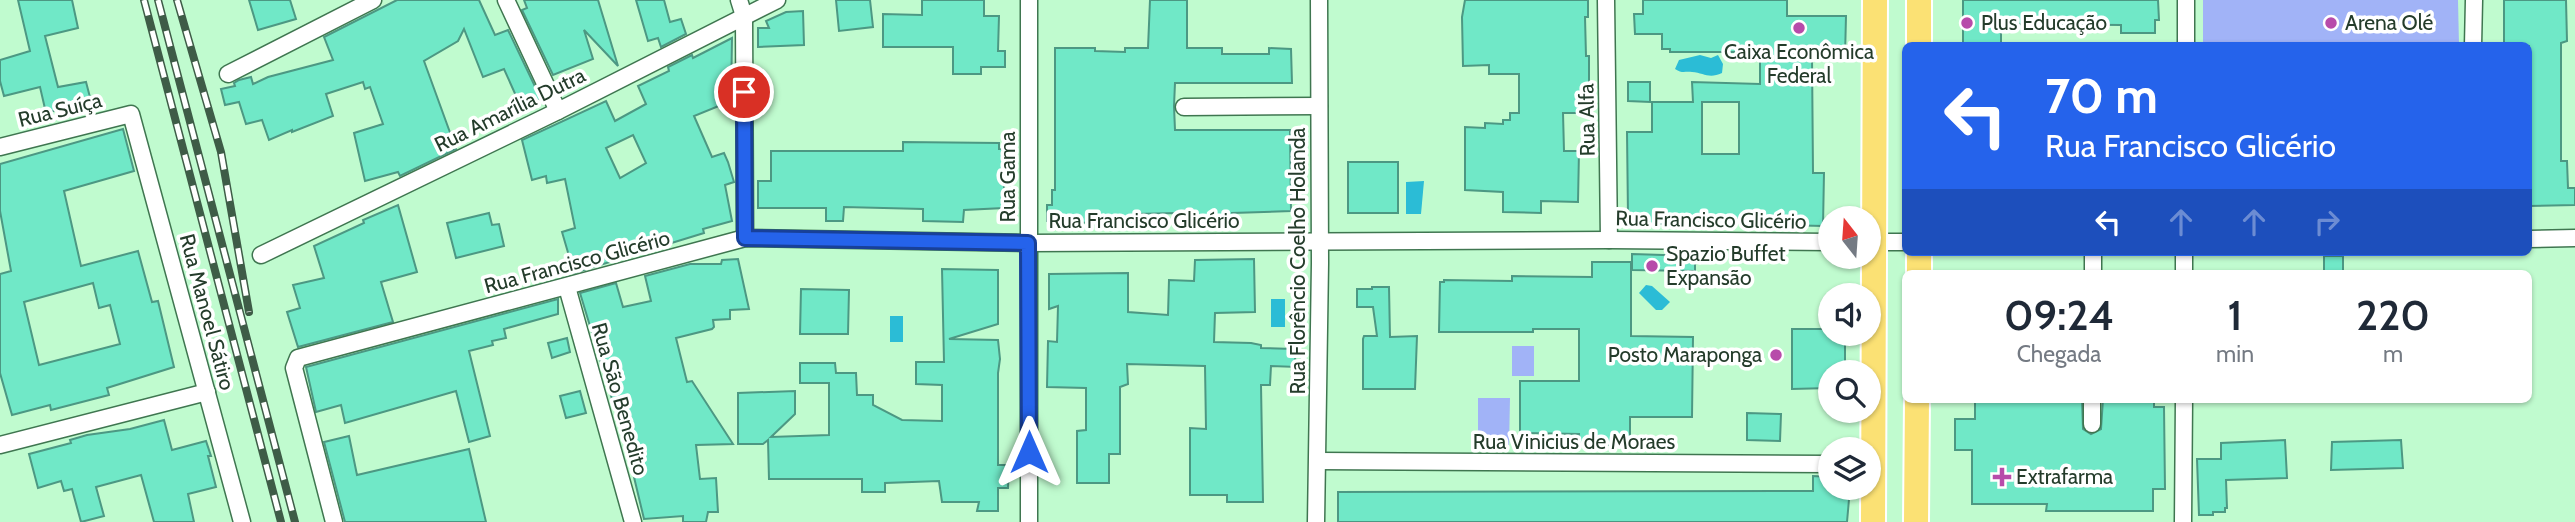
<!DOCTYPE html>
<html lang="pt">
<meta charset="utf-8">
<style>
:root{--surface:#fff;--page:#f2f2f3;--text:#1f2937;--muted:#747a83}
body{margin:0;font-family:Cabin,sans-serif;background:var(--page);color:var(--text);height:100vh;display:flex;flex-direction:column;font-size:26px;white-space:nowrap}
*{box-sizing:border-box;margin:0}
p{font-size:23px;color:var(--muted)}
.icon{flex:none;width:38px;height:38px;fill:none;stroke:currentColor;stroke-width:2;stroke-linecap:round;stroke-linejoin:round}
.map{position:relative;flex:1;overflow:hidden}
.side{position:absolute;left:1902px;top:270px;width:630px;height:133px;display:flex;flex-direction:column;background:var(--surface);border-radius:10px;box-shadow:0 2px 5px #0004}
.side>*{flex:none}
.hud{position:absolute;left:1902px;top:42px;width:630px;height:214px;border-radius:10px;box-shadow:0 2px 5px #0004;background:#2563eb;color:#fff;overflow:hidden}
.needle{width:46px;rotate:343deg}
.fabs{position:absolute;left:1818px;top:206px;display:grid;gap:14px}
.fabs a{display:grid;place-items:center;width:63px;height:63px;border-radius:50%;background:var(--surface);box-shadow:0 2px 5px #0004;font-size:35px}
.pin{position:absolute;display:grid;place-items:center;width:60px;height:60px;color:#fff;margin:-30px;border:4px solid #fff;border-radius:50%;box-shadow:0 2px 7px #0007}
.me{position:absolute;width:77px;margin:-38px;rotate:0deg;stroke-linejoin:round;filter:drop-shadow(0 0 5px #0008)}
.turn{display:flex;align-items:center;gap:24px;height:147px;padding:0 28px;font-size:32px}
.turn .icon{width:91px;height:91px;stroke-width:2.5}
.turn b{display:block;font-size:49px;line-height:60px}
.lanes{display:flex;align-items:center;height:66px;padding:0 28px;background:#0003;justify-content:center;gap:35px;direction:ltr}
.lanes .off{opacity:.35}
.eta{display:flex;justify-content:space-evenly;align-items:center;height:119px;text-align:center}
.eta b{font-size:42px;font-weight:600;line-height:49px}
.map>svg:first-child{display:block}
.green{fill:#a1b3f7}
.water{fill:#2bbcd6}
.building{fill:#70e8c7;stroke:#4c9883;stroke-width:2;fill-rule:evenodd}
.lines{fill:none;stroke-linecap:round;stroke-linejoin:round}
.street-casing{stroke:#3f7650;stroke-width:19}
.primary-casing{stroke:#fff;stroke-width:28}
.street{stroke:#fff;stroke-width:16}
.primary{stroke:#fbe174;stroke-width:24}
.rail-casing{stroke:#3e5c47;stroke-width:8}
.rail{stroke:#fff;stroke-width:5;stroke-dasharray:16;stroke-linecap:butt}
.route-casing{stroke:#184099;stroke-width:18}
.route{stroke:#2563eb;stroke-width:12}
.poi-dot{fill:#b74baa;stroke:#fff;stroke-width:2.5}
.labels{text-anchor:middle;stroke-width:7;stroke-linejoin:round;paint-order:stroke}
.poi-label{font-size:21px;fill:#243c2b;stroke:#fff;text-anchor:start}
.street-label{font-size:21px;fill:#243c2b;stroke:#fff}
</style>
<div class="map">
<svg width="2575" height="522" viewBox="0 0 2575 522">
<rect width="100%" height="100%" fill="#c0fbcf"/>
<g class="green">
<polygon points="2203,0 2458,0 2459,45 2203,45"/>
<rect x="1512" y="346" width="22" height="30"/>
<polygon points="1478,398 1510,398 1509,447 1478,447"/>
</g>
<g class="water">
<path d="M1700 55 1711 58 1718 55 1723 64 1722 73C1709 79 1704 73 1692 72 1684 71 1683 74 1675 69L1679 60Z"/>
<polygon points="1424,181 1421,214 1406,214 1406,182"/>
<polygon points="1646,285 1652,286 1670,302 1662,310 1656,310 1639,293"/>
<rect x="1271" y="299" width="14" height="28"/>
<rect x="890" y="316" width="13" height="26"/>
</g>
<g class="building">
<polygon points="18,0 72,0 78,28 45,36 58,87 86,82 91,101 46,113 40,87 4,96 0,81 0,60 30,51"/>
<polygon points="249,0 290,0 296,19 258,30"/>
<polygon points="397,0 479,0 495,35 508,30 541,99 521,107 504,69 483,77 464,29 458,41 424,61 456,149 400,176 398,172 365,181 354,133 383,124 370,87 365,89 363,82 326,94 333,116 292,132 292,130 269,140 262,120 246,124 239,102 225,105 221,89 235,86 234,83 239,80 251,77 253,84 268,77 333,60 324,37"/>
<polygon points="524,0 598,0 618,66 584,30 593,59 553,75 522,10 527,8"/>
<polygon points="636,0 664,0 670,22 681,19 686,34 661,47 658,38 648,41"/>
<polygon points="836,0 870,0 873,27 839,31"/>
<polygon points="922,0 984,0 984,16 999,16 998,51 1005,51 1005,67 981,67 981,74 953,74 953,47 883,47 883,14 922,15"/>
<polygon points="1150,0 1187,0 1187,48 1222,48 1222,54 1269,54 1269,48 1291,49 1292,83 1175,83 1174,106 1175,130 1290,130 1291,211 1232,213 1232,225 1176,225 1176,213 1136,214 1136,225 1047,221 1047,205 1052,205 1052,190 1055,190 1055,48 1095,48 1095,51 1125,52 1125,48 1148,48"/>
<polygon points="1465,0 1588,0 1588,17 1585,17 1586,56 1589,56 1589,113 1563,113 1564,151 1579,151 1578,202 1541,201 1541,213 1503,212 1503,192 1465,190 1465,127 1485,128 1485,123 1503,124 1503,120 1510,120 1510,113 1519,113 1519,74 1489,74 1489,65 1463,66 1462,17"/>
<path d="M1643 0H1787V16H1846L1845 57H1812L1813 173H1824L1823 226 1781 225 1780 219H1726V224H1633L1628 216 1627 132H1652V102H1693L1692 82 1760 84V52H1670V49H1662V34H1635L1634 14H1643ZM1702 102H1739V154H1702Z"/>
<polygon points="1963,0 2158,0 2159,20 2155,20 2155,33 2121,33 2121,25 2001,24 2001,46 1963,46"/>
<polygon points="2504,0 2566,0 2567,41 2561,43 2561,161 2567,161 2568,188 2575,188 2575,205 2529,206 2529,46 2504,46"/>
<polygon points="803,11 804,45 758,47 758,28 769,28 766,21 786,12"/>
<path d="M732 38 731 101 694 116 712 157 724 153 728 162 734 182 725 185 732 221 703 229 704 233 574 273 562 232 575 228 565 179 547 183 546 176 532 180 522 140 606 101 615 121 646 104 638 86 669 71 668 67 692 55 693 58ZM633 135 646 163 620 178 606 148Z"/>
<polygon points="1628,82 1650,82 1650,102 1628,101"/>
<path d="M123 129 134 171 64 191 81 266 138 251 152 302 158 301 174 367 107 388 109 395 51 410 50 405 12 415 0 373V274L11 271 0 211V164ZM93 283 99 308 110 305 120 344 39 365 24 302Z"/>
<polygon points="903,142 999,143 999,149 1004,149 1004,208 964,210 963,222 923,221 923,209 844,207 843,221 826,221 826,208 758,208 758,181 771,181 771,151 903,151"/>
<rect x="1348" y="162" width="50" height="51"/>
<polygon points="398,205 417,272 381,282 393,322 298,347 287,312 300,308 293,285 324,278 314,246 364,223 363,220"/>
<polygon points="489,213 492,225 499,224 504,246 456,258 447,223"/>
<polygon points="1632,254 1695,256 1695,271 1632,270"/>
<rect x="2324" y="256" width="19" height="17"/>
<polygon points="738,259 749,309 730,310 730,319 713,320 714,327 712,329 676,338 687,382 692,381 733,444 696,445 700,479 716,478 718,512 708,512 706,522 683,522 683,516 644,519 628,452 580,293 616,283 623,307 651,301 645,276 690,264 721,264 722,260"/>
<polygon points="1254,259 1255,312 1215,313 1214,342 1251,343 1261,345 1261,348 1293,349 1297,367 1271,366 1270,385 1261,385 1263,502 1227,502 1227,495 1190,495 1190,428 1206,429 1205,366 1127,364 1128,384 1120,387 1120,454 1109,454 1109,483 1077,483 1077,431 1086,430 1086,388 1047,387 1048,341 1057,342 1058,306 1049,309 1049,274 1128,273 1128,312 1168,315 1169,280 1194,281 1195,260"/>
<polygon points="1592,262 1631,262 1631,336 1693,337 1692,417 1630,417 1630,445 1579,445 1579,434 1520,433 1520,381 1579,381 1579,329 1533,329 1533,332 1439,332 1440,282 1444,282 1444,280 1512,281 1512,276 1592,277"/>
<polygon points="942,269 998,270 998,324 949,339 998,340 1000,359 998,373 998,465 1009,465 1008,488 998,488 998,511 977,511 979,502 942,502 939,481 885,483 885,492 862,492 862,479 769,479 768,440 763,444 738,444 738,393 795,391 795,414 771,437 829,435 829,383 800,383 800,363 835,363 836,373 856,373 857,395 873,395 873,405 902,420 942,421 942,385 916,384 916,362 944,362"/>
<polygon points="1372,287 1389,287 1390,337 1417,336 1415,389 1363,389 1363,339 1364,336 1377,336 1373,307 1357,307 1357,289 1372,289"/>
<polygon points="801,289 849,290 848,334 800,334"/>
<polygon points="558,299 558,314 504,329 506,338 492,341 493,345 469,351 490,436 469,442 456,391 345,423 341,405 316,412 306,367"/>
<polygon points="1792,329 1830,329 1830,334 1845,334 1845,373 1830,373 1830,388 1792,389"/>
<polygon points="567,338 570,352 552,358 548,343"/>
<polygon points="580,391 586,413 566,418 560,396"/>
<polygon points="1975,399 2082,399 2083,429 2091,434 2101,429 2103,399 2154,399 2154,407 2164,407 2165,489 2153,489 2153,511 2046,511 2047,504 1972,504 1972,450 1955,450 1955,419 1975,419"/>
<polygon points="1747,413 1781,414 1780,441 1747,440"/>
<polygon points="164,420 172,450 206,441 211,456 208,456 216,487 188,494 194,522 154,522 141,475 96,487 104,516 81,522 72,489 64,491 61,481 38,488 29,454 71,443 70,440 87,435 130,429"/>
<polygon points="349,436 357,475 469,449 486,522 345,522 324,442"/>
<polygon points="2285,440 2287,478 2226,480 2227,508 2225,508 2225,512 2213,512 2213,515 2199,515 2197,459 2221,459 2221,443"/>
<polygon points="2401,440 2403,468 2331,470 2332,442"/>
<polygon points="1813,476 1830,477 1830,488 1850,488 1847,522 1338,522 1338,492 1813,491"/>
</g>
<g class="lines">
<defs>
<g id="street">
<polyline points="506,0 558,111"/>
<polyline points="739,0 744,16 745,238"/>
<polyline points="1029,0 1029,522"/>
<polyline points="1606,0 1609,240"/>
<polyline points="2186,0 2186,46"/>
<polyline points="2473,46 2474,0"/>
<polyline points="228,74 373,0"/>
<polyline points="1184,107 1319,106"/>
<polyline points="0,147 131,114 242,522"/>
<polyline points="2529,239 2575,238"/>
<polyline points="1869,242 1906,242"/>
<polyline points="261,255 558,111 777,0"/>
<polyline points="2093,273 2093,252"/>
<polyline points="2184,273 2184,252"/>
<polyline points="567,287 633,522"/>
<polyline points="2092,424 2092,399"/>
<polyline points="0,445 207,392"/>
<polyline points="1318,461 1830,464"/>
<polyline points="334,522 294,368 298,358 745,238 1028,243 1609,240 1830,242"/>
<polyline points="1316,522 1320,263 1319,0"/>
<polyline points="2183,522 2184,399"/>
</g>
<g id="primary">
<polyline points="1919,46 1919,0"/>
<polyline points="1919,273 1919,252"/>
<polyline points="1873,522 1875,0"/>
<polyline points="1916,522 1917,399"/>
</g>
</defs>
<use href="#street" class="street-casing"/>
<use href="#primary" class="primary-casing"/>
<use href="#street" class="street"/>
<use href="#primary" class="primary"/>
<defs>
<g id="rail">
<polyline points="144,0 281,522"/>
<polyline points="158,0 295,522"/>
<polyline points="177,0 221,152 249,312"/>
</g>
</defs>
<use href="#rail" class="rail-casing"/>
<use href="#rail" class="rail"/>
</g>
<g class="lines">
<defs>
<polyline id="route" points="744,92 745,238 1028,243 1029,452"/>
</defs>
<use href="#route" class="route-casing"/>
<use href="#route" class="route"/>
</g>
<g class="poi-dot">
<circle cx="1967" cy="23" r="7"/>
<circle cx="2331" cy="23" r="7"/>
<circle cx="1799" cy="28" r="7"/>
<circle cx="1652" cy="266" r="7"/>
<circle cx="1776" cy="355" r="7"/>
<path d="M1998.5 466.5h7v7h7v7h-7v7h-7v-7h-7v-7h7z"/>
</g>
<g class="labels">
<g class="poi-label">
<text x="1981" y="30">Plus Educação</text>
<text x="2345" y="30">Arena Olé</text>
<text x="1799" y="59" text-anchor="middle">Caixa Econômica<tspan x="1799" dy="24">Federal</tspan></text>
<text x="1666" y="261">Spazio Buffet<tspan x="1666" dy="24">Expansão</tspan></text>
<text x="1762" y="362" text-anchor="end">Posto Maraponga</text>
<text x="2016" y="484">Extrafarma</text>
</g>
<g class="street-label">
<text transform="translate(60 110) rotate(-14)" y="7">Rua Suíça</text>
<text transform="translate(510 110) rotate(-26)" y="7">Rua Amarília Dutra</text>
<text transform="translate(1587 120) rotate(-91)" y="7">Rua Alfa</text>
<text transform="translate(1008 177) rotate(-90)" y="7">Rua Gama</text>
<text transform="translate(1711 220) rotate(1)" y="7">Rua Francisco Glicério</text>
<text x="1144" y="228">Rua Francisco Glicério</text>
<text transform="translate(1298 261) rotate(-90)" y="7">Rua Florêncio Coelho Holanda</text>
<text transform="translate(577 262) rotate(-15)" y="7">Rua Francisco Glicério</text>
<text transform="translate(207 312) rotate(75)" y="7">Rua Manoel Sátiro</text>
<text transform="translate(620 399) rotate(74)" y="7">Rua São Benedito</text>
<text x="1574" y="449">Rua Vinicius de Moraes</text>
</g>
</g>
</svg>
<div class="fabs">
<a><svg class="needle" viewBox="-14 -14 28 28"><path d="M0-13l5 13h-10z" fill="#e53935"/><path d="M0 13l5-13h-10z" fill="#747a83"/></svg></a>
<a><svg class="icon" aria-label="sound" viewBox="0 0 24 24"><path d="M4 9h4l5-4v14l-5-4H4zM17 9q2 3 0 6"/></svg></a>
<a><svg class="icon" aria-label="search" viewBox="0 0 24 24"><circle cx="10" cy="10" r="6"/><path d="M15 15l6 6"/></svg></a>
<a><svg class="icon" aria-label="layers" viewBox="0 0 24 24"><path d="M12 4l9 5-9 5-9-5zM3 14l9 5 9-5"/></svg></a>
</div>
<div class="pin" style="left:744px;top:92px;background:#d93025"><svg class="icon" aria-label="arrive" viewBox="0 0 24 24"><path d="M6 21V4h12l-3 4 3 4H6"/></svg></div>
<svg class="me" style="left:1029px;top:452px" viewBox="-20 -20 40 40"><path d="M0-17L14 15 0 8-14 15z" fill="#2563eb" stroke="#fff" stroke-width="4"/></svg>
<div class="hud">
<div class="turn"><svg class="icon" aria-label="left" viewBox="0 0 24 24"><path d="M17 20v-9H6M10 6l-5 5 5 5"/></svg><div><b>70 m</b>Rua Francisco Glicério</div></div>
<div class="lanes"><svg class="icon" aria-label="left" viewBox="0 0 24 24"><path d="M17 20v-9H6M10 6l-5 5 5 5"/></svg><svg class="icon off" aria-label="ahead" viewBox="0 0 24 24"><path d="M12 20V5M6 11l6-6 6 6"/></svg><svg class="icon off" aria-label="ahead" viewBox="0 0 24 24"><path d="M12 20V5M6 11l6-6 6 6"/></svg><svg class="icon off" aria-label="right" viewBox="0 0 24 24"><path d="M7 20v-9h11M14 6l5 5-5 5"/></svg></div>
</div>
<section class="side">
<div class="eta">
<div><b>09:24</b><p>Chegada</p></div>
<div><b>1</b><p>min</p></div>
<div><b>220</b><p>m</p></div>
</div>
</section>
</div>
